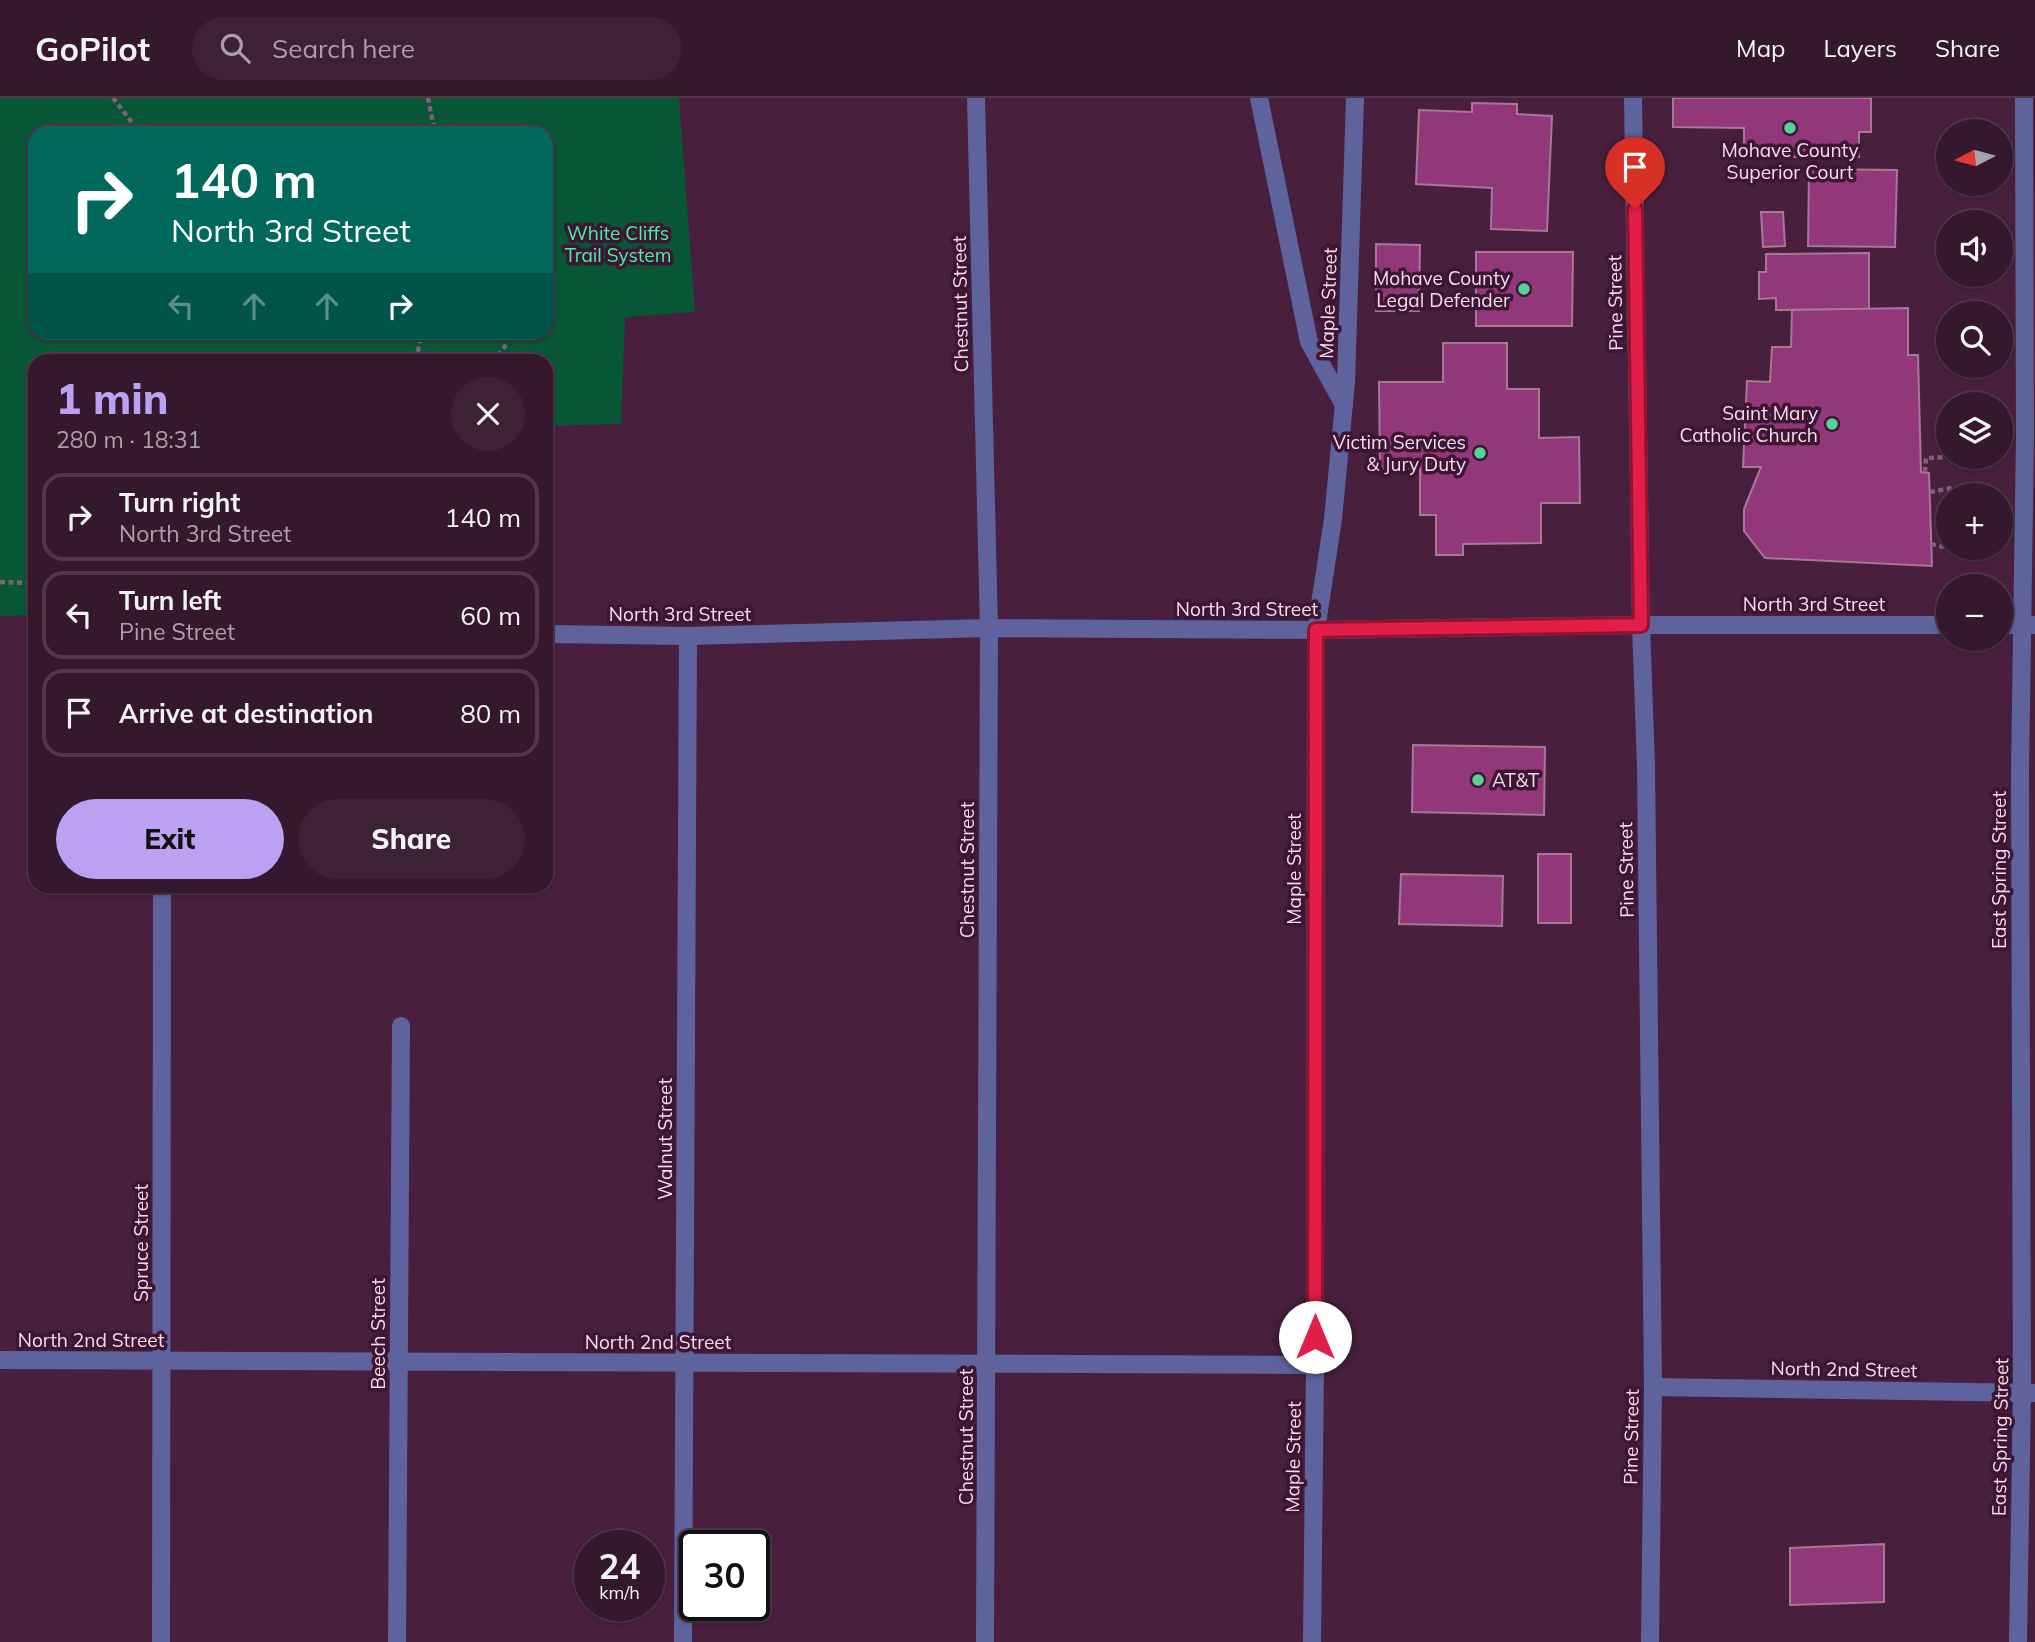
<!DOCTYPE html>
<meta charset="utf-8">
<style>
:root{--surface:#36182e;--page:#3d2136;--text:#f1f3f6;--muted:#aaa0aa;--line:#50374a;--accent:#bca0f2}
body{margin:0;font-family:Mulish,sans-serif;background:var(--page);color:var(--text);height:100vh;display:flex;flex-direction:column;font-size:26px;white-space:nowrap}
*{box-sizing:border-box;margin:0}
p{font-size:23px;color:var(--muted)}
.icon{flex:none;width:38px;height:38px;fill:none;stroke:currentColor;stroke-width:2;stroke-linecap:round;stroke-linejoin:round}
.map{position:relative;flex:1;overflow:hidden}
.panel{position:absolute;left:28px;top:256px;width:525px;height:539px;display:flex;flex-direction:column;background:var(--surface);border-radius:21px;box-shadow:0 2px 5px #0004,0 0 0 2px var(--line)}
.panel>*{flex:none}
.guide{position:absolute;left:28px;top:28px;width:525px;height:214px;border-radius:21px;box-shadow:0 2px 5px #0004,0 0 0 2px var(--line);background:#00695c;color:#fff;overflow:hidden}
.needle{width:46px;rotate:264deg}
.fabs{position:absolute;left:1936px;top:21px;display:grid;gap:14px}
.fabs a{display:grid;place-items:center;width:77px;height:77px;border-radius:50%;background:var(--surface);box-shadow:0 2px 5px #0004,0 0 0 2px var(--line);font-size:35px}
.speed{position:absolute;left:574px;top:1432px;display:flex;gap:14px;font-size:35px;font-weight:700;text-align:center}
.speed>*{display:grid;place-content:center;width:91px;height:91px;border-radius:50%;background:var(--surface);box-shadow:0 2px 5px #0004,0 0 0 2px var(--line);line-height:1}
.speed small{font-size:18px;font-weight:400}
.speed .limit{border:4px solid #111;border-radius:10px;background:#fff;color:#111}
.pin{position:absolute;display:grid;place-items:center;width:60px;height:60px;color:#fff;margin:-72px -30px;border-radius:50% 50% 50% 0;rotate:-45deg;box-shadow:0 0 7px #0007}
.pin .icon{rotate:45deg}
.me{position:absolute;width:77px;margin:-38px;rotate:0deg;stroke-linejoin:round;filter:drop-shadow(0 0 5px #0008)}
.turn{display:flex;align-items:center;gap:24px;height:147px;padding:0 28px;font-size:32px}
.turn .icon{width:91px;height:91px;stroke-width:2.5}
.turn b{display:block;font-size:49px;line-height:60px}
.lanes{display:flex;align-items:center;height:66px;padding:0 28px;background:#0003;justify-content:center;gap:35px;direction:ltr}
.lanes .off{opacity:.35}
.round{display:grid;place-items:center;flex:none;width:74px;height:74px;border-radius:37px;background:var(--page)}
.summary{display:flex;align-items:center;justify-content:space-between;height:119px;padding:0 28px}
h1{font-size:42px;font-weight:800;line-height:52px;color:var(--accent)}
.action{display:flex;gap:14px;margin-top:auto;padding:14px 28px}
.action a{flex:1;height:80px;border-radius:42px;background:var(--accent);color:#111;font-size:28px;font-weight:800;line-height:80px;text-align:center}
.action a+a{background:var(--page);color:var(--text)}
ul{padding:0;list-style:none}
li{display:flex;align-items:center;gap:21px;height:88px;margin:0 14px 10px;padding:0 14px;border:4px solid var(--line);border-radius:21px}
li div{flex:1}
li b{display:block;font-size:26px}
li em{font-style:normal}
header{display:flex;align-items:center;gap:42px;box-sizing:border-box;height:98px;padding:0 35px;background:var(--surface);border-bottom:2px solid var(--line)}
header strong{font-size:33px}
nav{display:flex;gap:38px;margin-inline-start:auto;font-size:24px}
.search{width:490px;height:63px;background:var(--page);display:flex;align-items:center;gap:18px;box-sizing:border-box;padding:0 24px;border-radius:38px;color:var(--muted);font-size:26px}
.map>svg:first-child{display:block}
.green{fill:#075736;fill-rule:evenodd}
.building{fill:#93377b;stroke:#a67797;stroke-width:2}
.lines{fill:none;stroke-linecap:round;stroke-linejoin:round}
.path{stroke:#835f78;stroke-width:4.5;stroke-dasharray:5 3.5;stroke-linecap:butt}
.minor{stroke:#5e639e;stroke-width:18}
.route-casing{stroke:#92132f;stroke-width:18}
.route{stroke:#e11d48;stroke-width:12}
.poi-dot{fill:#54d396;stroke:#3d1633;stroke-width:2.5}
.labels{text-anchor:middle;stroke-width:7;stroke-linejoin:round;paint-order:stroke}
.poi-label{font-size:19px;fill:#f7dced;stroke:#3d1633;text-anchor:end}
.park-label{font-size:19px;fill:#46f2a5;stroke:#3d1633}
.street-label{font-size:19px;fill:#f7dced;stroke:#3d1633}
</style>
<header>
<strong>GoPilot</strong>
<div class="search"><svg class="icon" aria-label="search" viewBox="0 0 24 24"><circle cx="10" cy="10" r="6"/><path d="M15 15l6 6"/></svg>Search here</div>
<nav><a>Map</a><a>Layers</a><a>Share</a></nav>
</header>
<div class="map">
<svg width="2035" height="1544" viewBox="0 0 2035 1544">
<rect width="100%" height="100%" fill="#48203d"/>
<path class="green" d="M0 0H679L695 214 625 219 621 326 546 328V262H35V517L0 518ZM35 35H546V234H35Z"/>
<g class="building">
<polygon points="1673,0 1871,0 1871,34 1859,34 1859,59 1744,59 1744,30 1673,29"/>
<polygon points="1472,5 1517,6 1517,16 1552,18 1547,133 1491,131 1492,90 1416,86 1419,12 1472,14"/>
<polygon points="1809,71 1897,72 1895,149 1808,148"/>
<polygon points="1761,114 1783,114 1785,148 1763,149"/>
<polygon points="1376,146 1420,147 1419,213 1376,213"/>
<polygon points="1476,154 1573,154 1572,228 1476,228"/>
<polygon points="1869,155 1869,211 1776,212 1776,200 1759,201 1759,174 1766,174 1766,156"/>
<polygon points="1908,210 1908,257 1918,257 1921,374 1929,375 1932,468 1765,460 1744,433 1744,411 1761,369 1743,369 1747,283 1770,284 1772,249 1791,249 1792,212"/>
<polygon points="1443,245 1507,245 1507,291 1539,291 1539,340 1579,339 1580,405 1541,405 1541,445 1463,446 1463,457 1436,457 1436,417 1420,417 1420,370 1380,371 1379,284 1443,284"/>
<polygon points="1413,647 1545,649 1544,717 1412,714"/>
<rect x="1538" y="756" width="33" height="69"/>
<polygon points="1401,776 1503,778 1502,828 1399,826"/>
<polygon points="1884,1446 1884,1504 1790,1507 1790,1450"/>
</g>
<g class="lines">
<g class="path">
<polyline points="113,0 140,35"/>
<polyline points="428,0 435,35"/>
<polyline points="416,262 422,234"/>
<polyline points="491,262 498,258 507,245"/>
<polyline points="1925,374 1926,360 1952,359"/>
<polyline points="1930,394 1952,390"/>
<polyline points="1931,446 1952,451"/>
<polyline points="0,484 35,485"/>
</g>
<g class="minor">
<polyline points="976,0 989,530 985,1544"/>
<polyline points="1259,0 1309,244 1344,307"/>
<polyline points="1633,0 1641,527 1646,668 1653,1289 1650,1544"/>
<polyline points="2000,527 2035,527"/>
<polyline points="546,536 688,538 989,530 1316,532 1641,527 1948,527"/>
<polyline points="0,1262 1315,1267"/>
<polyline points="1653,1289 2035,1295"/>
<polyline points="161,1544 162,788"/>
<polyline points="397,1544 401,928"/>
<polyline points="683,1544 688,538"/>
<polyline points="1312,1544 1315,1267 1316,532 1333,421 1346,284 1355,0"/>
<polyline points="2018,1544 2022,1294 2020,674 2025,338 2024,0"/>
</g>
</g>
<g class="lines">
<defs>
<polyline id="route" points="1315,1239 1316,532 1641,527 1635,111"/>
</defs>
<use href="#route" class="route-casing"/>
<use href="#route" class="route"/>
</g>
<g class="poi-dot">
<circle cx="1790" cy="30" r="7"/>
<circle cx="1524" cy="191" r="7"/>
<circle cx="1832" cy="326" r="7"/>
<circle cx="1480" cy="355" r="7"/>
<circle cx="1478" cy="682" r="7"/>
</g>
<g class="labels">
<g class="poi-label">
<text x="1790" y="59" text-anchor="middle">Mohave County<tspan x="1790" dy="22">Superior Court</tspan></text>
<text x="1510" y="187">Mohave County<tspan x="1510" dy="22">Legal Defender</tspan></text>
<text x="1818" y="322">Saint Mary<tspan x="1818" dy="22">Catholic Church</tspan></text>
<text x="1466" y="351">Victim Services<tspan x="1466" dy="22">&amp; Jury Duty</tspan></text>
<text x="1492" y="689" text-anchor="start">AT&amp;T</text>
</g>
<g class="park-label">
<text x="618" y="142">White Cliffs<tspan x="618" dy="22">Trail System</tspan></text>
</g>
<g class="street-label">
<text transform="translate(1328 205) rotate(-88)" y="7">Maple Street</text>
<text transform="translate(1615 205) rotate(-91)" y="7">Pine Street</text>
<text transform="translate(960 206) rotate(-91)" y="7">Chestnut Street</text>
<text x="1814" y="513">North 3rd Street</text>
<text x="1247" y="518">North 3rd Street</text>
<text x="680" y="523">North 3rd Street</text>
<text transform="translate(1294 771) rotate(-90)" y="7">Maple Street</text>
<text transform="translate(967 772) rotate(-90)" y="7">Chestnut Street</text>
<text transform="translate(1626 772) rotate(-91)" y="7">Pine Street</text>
<text transform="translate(1999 772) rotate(-90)" y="7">East Spring Street</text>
<text transform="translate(665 1041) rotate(-90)" y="7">Walnut Street</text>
<text transform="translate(141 1145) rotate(-90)" y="7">Spruce Street</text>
<text transform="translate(378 1236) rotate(-90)" y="7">Beech Street</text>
<text x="91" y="1249">North 2nd Street</text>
<text x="658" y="1251">North 2nd Street</text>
<text transform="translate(1844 1271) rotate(1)" y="7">North 2nd Street</text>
<text transform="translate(966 1339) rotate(-90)" y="7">Chestnut Street</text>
<text transform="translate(1631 1339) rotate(-89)" y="7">Pine Street</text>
<text transform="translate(2000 1339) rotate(-89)" y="7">East Spring Street</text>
<text transform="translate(1293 1359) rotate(-89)" y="7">Maple Street</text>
</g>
</g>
</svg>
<div class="fabs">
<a><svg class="needle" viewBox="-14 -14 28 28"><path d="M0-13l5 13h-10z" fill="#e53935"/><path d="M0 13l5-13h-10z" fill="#aaa0aa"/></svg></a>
<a><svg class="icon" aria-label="sound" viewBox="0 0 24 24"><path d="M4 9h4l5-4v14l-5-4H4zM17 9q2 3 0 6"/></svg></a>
<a><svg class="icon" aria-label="search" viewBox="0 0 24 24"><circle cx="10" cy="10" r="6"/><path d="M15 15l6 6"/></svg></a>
<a><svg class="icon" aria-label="layers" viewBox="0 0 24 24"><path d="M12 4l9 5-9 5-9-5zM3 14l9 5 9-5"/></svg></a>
<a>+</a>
<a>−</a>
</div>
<div class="speed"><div>24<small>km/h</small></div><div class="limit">30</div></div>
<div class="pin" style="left:1635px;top:111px;background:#d93025"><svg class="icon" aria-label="arrive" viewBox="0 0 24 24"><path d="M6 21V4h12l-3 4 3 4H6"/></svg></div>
<svg class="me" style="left:1315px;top:1239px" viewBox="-20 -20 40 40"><circle r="19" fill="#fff"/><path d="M0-13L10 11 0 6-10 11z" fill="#e11d48"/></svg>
<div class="guide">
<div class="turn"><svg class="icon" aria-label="right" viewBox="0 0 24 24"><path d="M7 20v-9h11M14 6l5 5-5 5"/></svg><div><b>140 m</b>North 3rd Street</div></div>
<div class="lanes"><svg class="icon off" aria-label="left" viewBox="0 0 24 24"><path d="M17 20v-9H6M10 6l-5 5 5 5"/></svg><svg class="icon off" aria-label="ahead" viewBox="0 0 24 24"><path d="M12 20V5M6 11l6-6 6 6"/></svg><svg class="icon off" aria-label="ahead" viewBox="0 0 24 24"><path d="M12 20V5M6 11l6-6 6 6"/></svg><svg class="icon" aria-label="right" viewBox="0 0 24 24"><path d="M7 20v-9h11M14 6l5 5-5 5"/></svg></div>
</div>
<section class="panel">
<div class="summary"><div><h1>1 min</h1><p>280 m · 18:31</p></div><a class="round"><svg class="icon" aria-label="close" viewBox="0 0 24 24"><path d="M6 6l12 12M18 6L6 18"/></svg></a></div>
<ul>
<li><svg class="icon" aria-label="right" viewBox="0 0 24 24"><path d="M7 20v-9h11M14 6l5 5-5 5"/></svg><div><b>Turn right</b><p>North 3rd Street</p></div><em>140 m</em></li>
<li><svg class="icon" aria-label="left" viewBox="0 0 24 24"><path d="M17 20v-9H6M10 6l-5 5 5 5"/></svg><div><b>Turn left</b><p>Pine Street</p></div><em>60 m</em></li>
<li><svg class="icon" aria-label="arrive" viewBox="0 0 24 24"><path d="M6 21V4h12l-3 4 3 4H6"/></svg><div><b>Arrive at destination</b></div><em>80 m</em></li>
</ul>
<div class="action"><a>Exit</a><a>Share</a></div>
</section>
</div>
